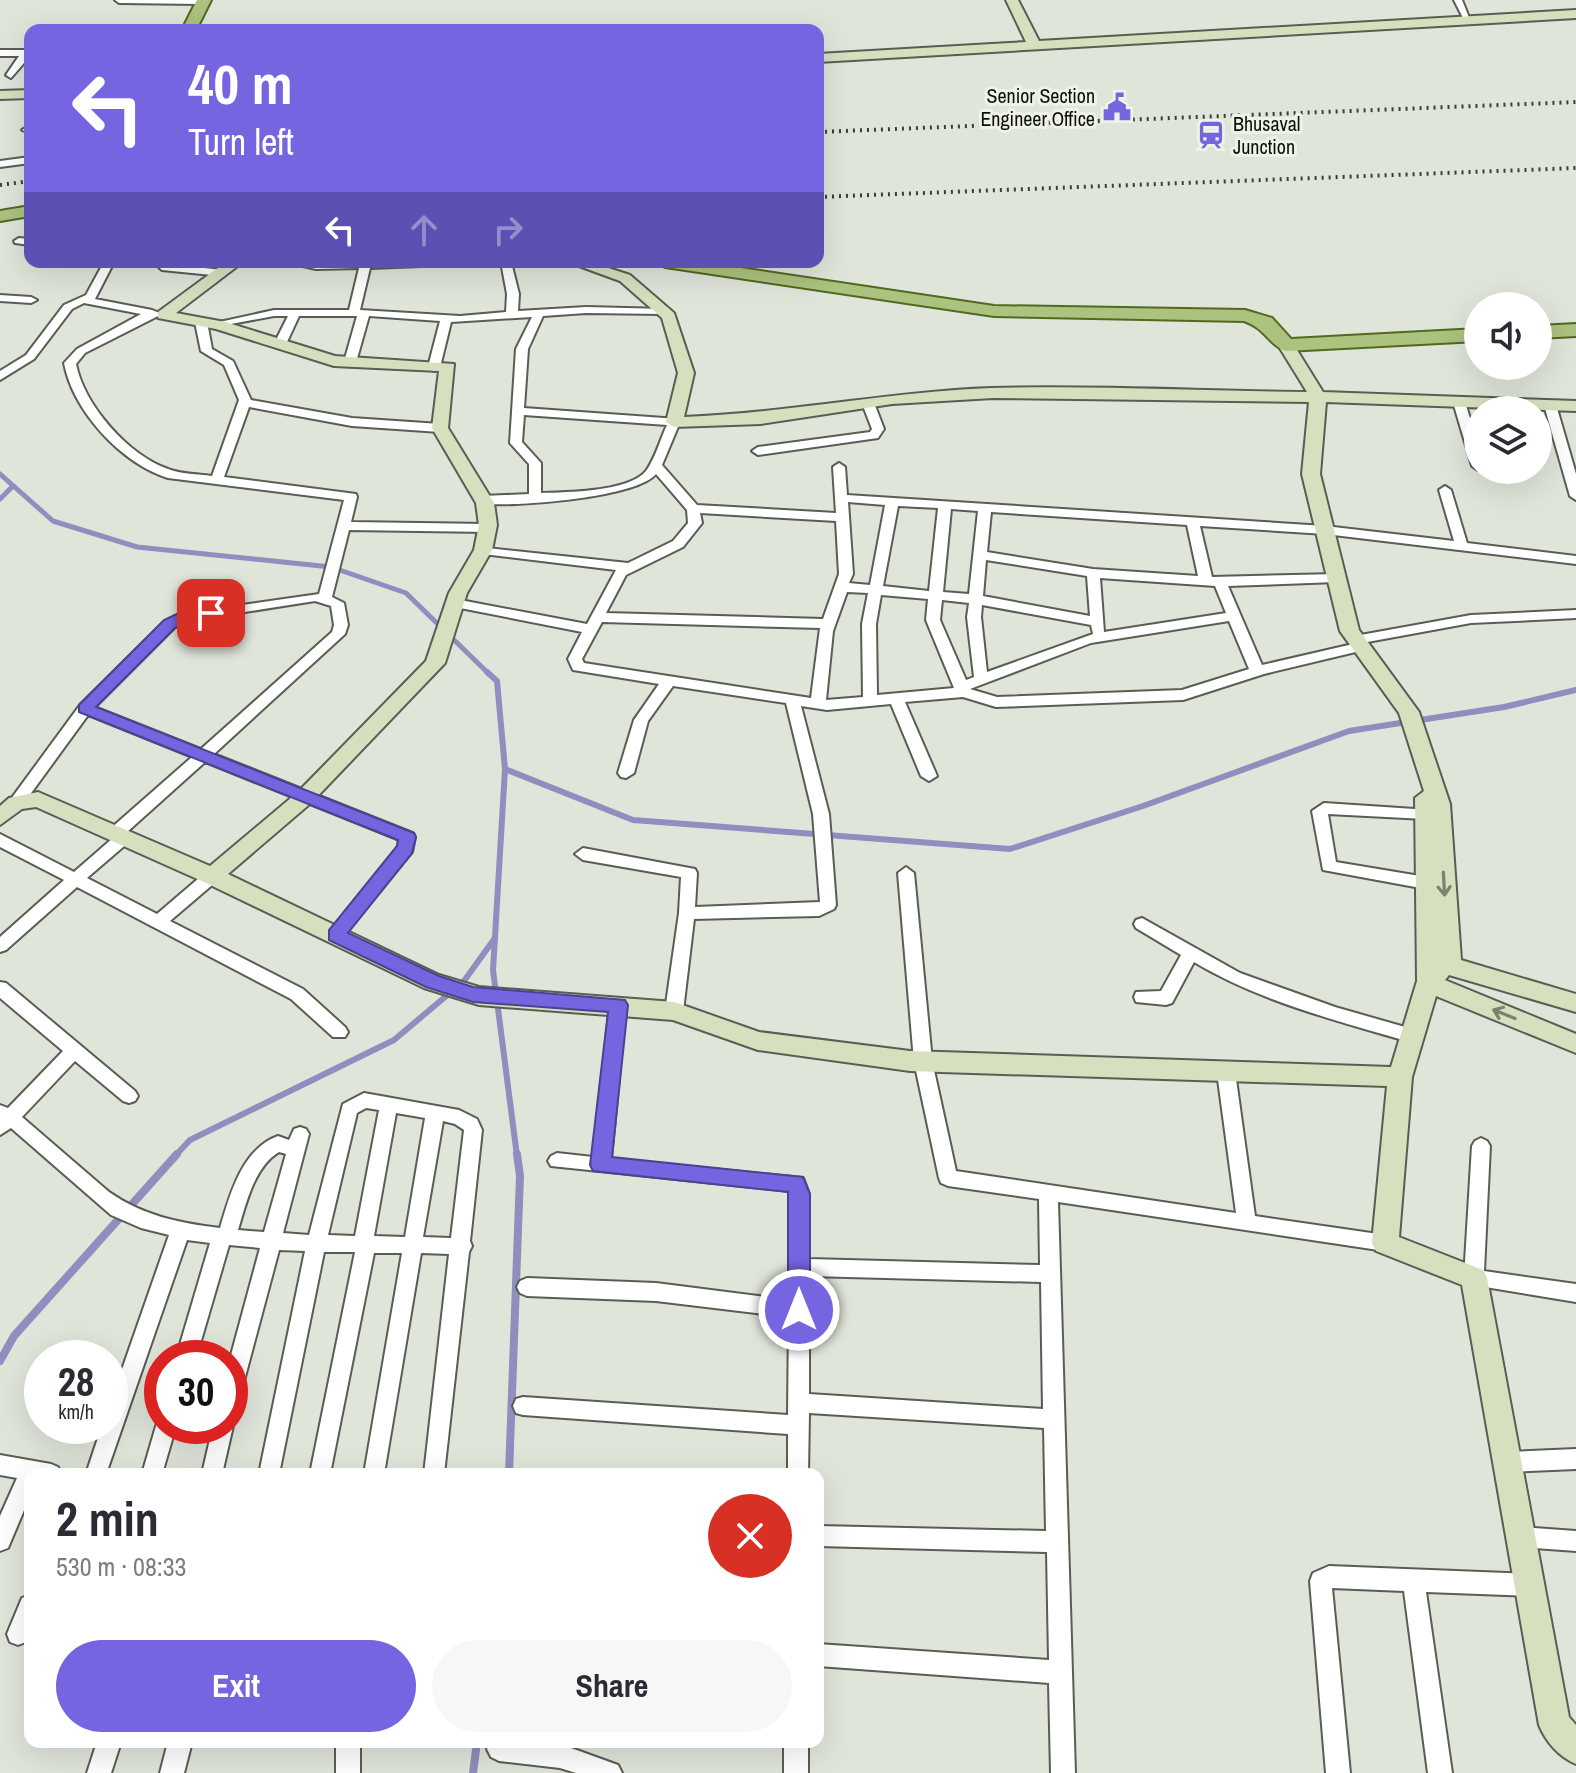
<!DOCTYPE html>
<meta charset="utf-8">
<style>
:root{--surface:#fff;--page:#f7f7f7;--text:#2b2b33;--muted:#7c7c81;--accent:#7565e0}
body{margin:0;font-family:"Archivo Narrow",sans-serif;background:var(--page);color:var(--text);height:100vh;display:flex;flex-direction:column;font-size:30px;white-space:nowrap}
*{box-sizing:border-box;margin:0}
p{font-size:26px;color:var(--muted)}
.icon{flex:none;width:44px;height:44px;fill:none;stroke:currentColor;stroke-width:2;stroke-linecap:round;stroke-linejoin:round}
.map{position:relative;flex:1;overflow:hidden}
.sheet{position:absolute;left:24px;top:1468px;width:800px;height:280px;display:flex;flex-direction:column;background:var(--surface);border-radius:16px;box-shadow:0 8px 32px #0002}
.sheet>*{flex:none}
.guide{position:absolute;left:24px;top:24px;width:800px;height:244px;border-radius:16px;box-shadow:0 8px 32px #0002;background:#7565e0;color:#fff;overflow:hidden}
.tools{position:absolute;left:1464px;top:292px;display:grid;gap:16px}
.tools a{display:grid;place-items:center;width:88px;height:88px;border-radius:50%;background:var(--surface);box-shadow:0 8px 32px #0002;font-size:40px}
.speed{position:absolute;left:24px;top:1340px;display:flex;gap:16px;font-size:40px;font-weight:700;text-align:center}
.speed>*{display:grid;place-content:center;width:104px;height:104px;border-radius:50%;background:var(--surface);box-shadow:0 8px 32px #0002;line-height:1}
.speed small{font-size:20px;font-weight:400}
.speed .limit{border:12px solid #d22;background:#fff;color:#111}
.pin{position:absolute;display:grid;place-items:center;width:68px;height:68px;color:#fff;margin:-34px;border-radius:16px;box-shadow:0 4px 12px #0006}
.me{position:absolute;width:88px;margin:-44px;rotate:0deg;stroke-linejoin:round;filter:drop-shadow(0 0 6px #0008)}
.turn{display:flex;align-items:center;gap:28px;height:168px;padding:0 32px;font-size:36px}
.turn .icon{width:104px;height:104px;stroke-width:2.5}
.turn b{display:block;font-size:56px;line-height:68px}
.lanes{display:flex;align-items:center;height:76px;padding:0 32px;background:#0003;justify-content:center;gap:40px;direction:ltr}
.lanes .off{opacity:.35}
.round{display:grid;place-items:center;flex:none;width:84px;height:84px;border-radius:42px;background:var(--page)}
.headline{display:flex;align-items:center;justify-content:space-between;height:136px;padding:0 32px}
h1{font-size:48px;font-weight:700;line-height:60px}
.action{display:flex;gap:16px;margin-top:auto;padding:16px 32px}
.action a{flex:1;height:92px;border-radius:48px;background:var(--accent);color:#fff;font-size:32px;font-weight:700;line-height:92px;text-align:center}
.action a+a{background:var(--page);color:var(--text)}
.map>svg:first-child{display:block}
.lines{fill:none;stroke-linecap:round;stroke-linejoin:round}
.stream-far2{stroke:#8f8ebe;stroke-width:5}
.stream-far1{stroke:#8f8ebe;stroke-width:6}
.stream{stroke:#8f8ebe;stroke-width:8}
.street-casing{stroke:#595d53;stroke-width:4}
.secondary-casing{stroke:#595d53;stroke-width:4}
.primary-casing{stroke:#516920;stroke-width:4}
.street{fill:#fff;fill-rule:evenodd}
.secondary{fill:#d6e0bf;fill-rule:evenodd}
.primary{fill:#acc27f;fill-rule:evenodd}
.rail{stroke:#3b3d38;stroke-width:4;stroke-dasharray:2 5;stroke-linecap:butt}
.oneway{stroke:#7c826e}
.route{fill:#7565e0;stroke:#4c4292;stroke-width:2}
.labels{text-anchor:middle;stroke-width:6;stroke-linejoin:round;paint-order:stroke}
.far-poi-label{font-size:20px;fill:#0e0f0c;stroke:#eef3e7;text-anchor:end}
</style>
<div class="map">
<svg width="1576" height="1773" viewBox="0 0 1576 1773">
<rect width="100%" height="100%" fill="#e0e5da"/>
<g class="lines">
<g class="stream-far2">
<polyline points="0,474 53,521 137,547 331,567 406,593 489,674"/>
<polyline points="0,499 13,486"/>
</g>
<g class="stream-far1">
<polyline points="487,672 497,681 505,769 493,970 517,1156"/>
<polyline points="505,769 633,820 1010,849 1143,806 1349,731 1504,707 1576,690"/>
<polyline points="175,1156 190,1140 394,1040 464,981 495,938"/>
</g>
<g class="stream">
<polyline points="0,1361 14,1336 177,1154"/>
<polyline points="509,1474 520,1176 517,1154"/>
<polyline points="473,1773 477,1742"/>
</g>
<defs>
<g id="street">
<polygon points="115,0 204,0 204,1 200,4 119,3"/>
<polygon points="1454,0 1462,0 1470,20 1464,20"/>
<polygon points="91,26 94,27 95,30 87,30"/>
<polygon points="0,50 30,50 30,56 11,78 6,75 19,56 0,56"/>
<polygon points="27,127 30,127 30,133 22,130"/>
<polygon points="30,157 30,163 0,167 0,161"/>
<polygon points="19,238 30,239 30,245 15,243 14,241"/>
<path d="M104 262H114L95 299 152 310 162 314 85 353 76 364C84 405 128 455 168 469 181 474 198 474 212 476L239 400 224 365 201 351 195 322 201 319 207 322 212 349 233 361 251 400 352 418 440 424 446 428 440 432 352 426 249 407 224 477 356 494 357 497 351 522 488 524 495 528 488 532 349 530 332 597 344 603 348 625 345 634 214 754 413 833 415 837 412 852 341 939H329L327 935 398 847 399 840 205 762 127 832 132 837 130 841 87 878 157 914 206 872H218L220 876 218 880 170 921 303 989 345 1027 348 1032 345 1037H333L291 999 77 887 6 950 0 952V937L64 880 0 847V834L74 872 113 838 108 833 110 829 192 757 88 715 21 807H11L8 803 11 799 80 705 165 621 180 614 319 594 344 500 168 478C121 463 73 411 64 363L77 349 141 314 84 303 72 309 34 359 0 380V371L26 355 64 305 86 295ZM315 601 331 606 334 625 332 632 201 749 95 707 175 627 188 621Z"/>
<polygon points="153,262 222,270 227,273 222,276 162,270"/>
<path d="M285 262H452L447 265 370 268 360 310 460 316 506 312 507 294 501 262H511L519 294 518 311 586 307 667 309V313L663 314 586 313 543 316 528 349 524 408 678 419 680 422 662 465 697 505 836 513 833 467 839 463 845 467 847 495 1325 526 1454 541 1439 490 1445 486 1451 490 1467 543 1576 556V564L1325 534 1200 526 1212 577 1337 574 1344 578 1337 582 1228 586 1262 665 1353 644 1348 640 1355 636 1471 615 1576 610V618L1471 623 1362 643 1366 647 1364 650 1264 674 1183 700 996 707 963 697 905 702 937 776 929 781 921 776 891 704 827 710 801 706 829 814 836 905 834 909 819 916 694 919 683 1011 680 1016H668L665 1011 679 913 681 877 583 860 575 854 583 848 695 869 697 873 695 907 820 902 813 814 786 703 673 686 648 721 634 773 626 778 621 777 618 773 634 720 659 684 573 670 568 659 582 632 455 607 448 603 455 599 587 624 616 570 483 554 476 550 478 547 628 563 673 541 688 523 687 510 656 474C636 498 510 508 478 503L477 500 483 496 529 494V464L510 443 516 349 532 317 451 322 440 367 434 371 428 367 440 321 369 316 356 362 350 366 344 362 357 316H299L286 344 280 347 274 344 288 316H274L215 327V323L274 310H349L359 268 316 269ZM524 415 667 425C660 440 655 459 646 471 628 492 568 492 541 493V463L522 442ZM848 502 885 505 870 585 849 583 853 574ZM898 506 938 508 929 591 883 586ZM951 509 978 511 969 594 943 592ZM991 512 1187 525 1198 576 1093 569 987 552ZM700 513 836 521 839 574 823 619 606 613 626 575 683 547 702 523ZM986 560 1087 576 1090 616 983 596ZM1100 578 1215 586 1226 613 1104 632ZM847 592 868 593 862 624 863 697 826 700 833 631ZM881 595 928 599 926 620 954 688 877 695 876 624ZM942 600 969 603 967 617 974 677 966 680 940 620ZM982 605 1091 625 1093 634 987 672 981 617ZM1229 621 1249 669 1182 690 997 697 970 689 1091 643ZM602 622 820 628 811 698 584 663 582 659Z"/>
<polygon points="0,295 31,297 37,300 31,303 0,301"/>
<polygon points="1459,398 1465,402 1478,445 1478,470 1472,466 1453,402"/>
<polygon points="868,399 874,403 884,429 878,438 758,455 752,451 758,447 870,432 872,429 862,403"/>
<polygon points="1550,401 1556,405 1576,474 1576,500 1570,496 1544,405"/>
<polygon points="1324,803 1430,810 1433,814 1430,818 1425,819 1328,814 1336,862 1426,877 1432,879 1434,883 1432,887 1426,889 1323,870 1312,811"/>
<path d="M906 867 914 873 932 1061 956 1171 1236 1213 1217 1072 1220 1067 1226 1065 1232 1067 1235 1072 1255 1216 1385 1235 1392 1237 1394 1243 1392 1249 1385 1251 1058 1202 1075 1773H1051L1049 1683 818 1666V1644L1049 1660 1047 1552 818 1546V1526L1046 1531 1044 1428 809 1413 808 1474H788V1434L523 1415 516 1413 513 1406 516 1399 523 1397 788 1415 789 1317 656 1301 527 1296 520 1293 517 1287 520 1281 527 1278 656 1283 790 1300V1191L551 1166 548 1161 551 1156 557 1153 593 1157 610 1005 612 1000H624L626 1005 611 1159 803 1178 809 1194V1259L1040 1265 1039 1199 948 1186 941 1183 939 1178 914 1061 898 873ZM809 1276 1041 1282 1043 1409 809 1394Z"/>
<path d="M1142 918 1240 973 1335 1007 1419 1031 1422 1036 1419 1041 1413 1043C1338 1021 1261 1002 1194 962L1172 1003 1166 1005 1136 1002 1134 997 1136 992 1161 991 1181 955 1136 928 1134 924 1136 920Z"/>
<path d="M0 982 6 983 135 1091 138 1096 135 1101 129 1103 123 1101 75 1061 22 1117 109 1192C143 1216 180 1223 220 1228 230 1194 242 1149 278 1136L289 1140 294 1129 300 1127 306 1129 309 1134 283 1233 309 1235 343 1104 364 1093 459 1110 477 1119 482 1130 470 1241 472 1246 469 1252 444 1474H424L449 1254 421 1253 384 1474H364L402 1253H374L330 1474H310L355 1252H324L279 1474H259L305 1251 279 1250 240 1396 237 1403 230 1405V1359L260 1248 229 1245 196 1358H176L210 1243 187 1240 106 1474H86L102 1426H110V1404L169 1235 141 1228 111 1215 11 1128 0 1135V1105L8 1108 63 1051 0 998ZM366 1108 379 1110 355 1236 328 1235 357 1113ZM396 1113 425 1118 405 1237 374 1236ZM443 1121 455 1124 464 1130 451 1238 423 1237ZM279 1152 286 1154 264 1232 238 1230C246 1204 254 1167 279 1152Z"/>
<polygon points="1481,1138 1487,1141 1490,1146 1484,1271 1576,1284 1576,1302 1467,1284 1464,1278 1472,1146 1475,1141"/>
<polygon points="162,1418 162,1426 176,1426 162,1474 142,1474 156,1426"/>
<polygon points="230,1419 233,1426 222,1474 202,1474 213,1426 230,1426"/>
<polygon points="1576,1449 1576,1469 1508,1472 1501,1469 1498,1462 1501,1455 1508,1452"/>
<polygon points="0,1455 51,1464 58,1467 61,1474 30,1474 30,1496 8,1548 0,1551 0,1516 17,1478 0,1475"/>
<polygon points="1521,1527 1576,1531 1576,1551 1521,1547 1513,1544 1510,1537 1513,1530"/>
<polygon points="1329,1566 1530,1574 1538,1577 1541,1585 1538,1593 1530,1596 1426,1592 1452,1773 1428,1773 1404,1591 1332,1588 1350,1773 1326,1773 1310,1581 1313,1573"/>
<polygon points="30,1595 30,1632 26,1642 18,1645 10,1642 7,1634 22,1598"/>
<polygon points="97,1742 121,1742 111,1773 87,1773"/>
<polygon points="168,1742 192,1742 184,1773 160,1773"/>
<rect x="336" y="1742" width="24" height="31"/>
<polygon points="490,1742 560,1744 618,1765 622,1773 576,1773 560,1768 499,1761 491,1757 487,1749"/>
<rect x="784" y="1742" width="24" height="31"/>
</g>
<g id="secondary">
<polygon points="1006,0 1018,0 1039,41 1576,10 1576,18 818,62 818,54 1026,42"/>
<polygon points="30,90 30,98 0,99 0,91"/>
<path d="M226 262H243L176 313 225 322 335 356 454 364 448 428 494 503 497 525 492 550 467 593 445 663 312 802 228 874 439 975 479 987 674 1002 759 1032 910 1051 1391 1067 1417 981 1415 798 1424 791 1399 713 1340 631 1302 474 1309 402 993 398 892 404 761 424 674 427 666 422 678 373 662 318 620 281 568 262H590L630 275 674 313 694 373 684 417C787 413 888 392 991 388 1096 385 1202 391 1307 392L1278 345 1286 340 1292 342 1323 392 1576 401V411L1326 402 1320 474 1359 630 1419 712 1450 804 1461 960 1576 994V1012L1449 975 1445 980 1576 1034V1053L1436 996 1412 1077 1399 1237 1483 1270 1487 1278 1569 1717 1576 1725V1764C1559 1757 1546 1742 1539 1725L1462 1285 1376 1251 1372 1243 1387 1086 910 1071 758 1050 673 1020 479 1005 424 988 204 882 36 807 22 809 0 825V806L9 798 38 792 210 866 298 792 426 661 449 593 474 550 479 525 476 503 432 428 439 371 334 366 216 329 158 318V312Z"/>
</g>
<g id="primary">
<polygon points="197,0 211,0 196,30 182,30"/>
<polygon points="30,206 30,216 0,221 0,211"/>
<path d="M656 262H701L994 306 1245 310 1272 318 1291 339 1478 329V341L1286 351C1269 345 1265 328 1244 321L994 316 665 267Z"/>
<polygon points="1576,324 1576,336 1538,338 1538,326"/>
</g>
</defs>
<use href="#street" class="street-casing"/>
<use href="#secondary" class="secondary-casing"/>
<use href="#primary" class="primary-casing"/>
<use href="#street" class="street"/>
<use href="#secondary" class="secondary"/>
<use href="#primary" class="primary"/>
<g class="rail">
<polyline points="818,132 1576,102"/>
<polyline points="0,185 30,181"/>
<polyline points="818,197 1576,168"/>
</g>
</g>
<defs><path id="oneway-shaft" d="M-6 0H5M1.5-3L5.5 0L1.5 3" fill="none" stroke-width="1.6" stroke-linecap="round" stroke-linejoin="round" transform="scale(2)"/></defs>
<g class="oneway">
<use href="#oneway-shaft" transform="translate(1444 884) rotate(87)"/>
<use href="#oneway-shaft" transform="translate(1504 1014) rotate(-158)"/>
</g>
<polygon class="route" points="211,608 216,610 216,616 175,628 96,707 414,833 416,837 412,853 348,933 439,976 473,987 625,1000 628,1005 612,1157 803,1177 810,1194 810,1310 807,1317 799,1320 791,1317 788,1310 788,1192 593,1171 590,1165 608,1012 473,1002 426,987 329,940 329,930 397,846 398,840 79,712 79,705 164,620 179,613"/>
<defs>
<symbol id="civic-bare" viewBox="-9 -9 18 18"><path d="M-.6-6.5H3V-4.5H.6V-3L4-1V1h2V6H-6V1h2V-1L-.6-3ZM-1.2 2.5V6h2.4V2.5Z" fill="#7565e0" stroke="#eef3e7" stroke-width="2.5" paint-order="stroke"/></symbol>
<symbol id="station-bare" viewBox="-9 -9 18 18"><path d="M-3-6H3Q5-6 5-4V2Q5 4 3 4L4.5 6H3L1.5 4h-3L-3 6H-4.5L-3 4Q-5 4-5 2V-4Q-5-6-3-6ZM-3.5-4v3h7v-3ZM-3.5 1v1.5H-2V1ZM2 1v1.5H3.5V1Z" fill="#7565e0" stroke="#eef3e7" stroke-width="2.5" paint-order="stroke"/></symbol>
</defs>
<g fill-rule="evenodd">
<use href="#civic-bare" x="1097" y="87" width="40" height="40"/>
<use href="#station-bare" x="1191" y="115" width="40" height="40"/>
</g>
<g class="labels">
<g class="far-poi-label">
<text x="1095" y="103">Senior Section<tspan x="1095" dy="23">Engineer Office</tspan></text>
<text x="1233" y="131" text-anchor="start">Bhusaval<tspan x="1233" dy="23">Junction</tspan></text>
</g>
</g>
</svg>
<div class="tools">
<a><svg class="icon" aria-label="sound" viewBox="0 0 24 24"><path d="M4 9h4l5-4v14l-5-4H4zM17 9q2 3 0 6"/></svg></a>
<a><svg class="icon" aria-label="layers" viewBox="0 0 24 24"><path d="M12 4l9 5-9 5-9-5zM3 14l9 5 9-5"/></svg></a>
</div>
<div class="speed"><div>28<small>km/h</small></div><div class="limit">30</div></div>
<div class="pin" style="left:211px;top:613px;background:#d93025"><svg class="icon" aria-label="arrive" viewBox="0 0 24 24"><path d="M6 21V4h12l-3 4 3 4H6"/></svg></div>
<svg class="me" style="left:799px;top:1310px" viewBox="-20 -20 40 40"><circle r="17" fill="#7565e0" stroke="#fff" stroke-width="3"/><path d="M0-11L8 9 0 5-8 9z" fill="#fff"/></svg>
<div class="guide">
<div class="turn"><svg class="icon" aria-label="left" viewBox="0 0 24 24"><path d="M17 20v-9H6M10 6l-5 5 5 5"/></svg><div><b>40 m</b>Turn left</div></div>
<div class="lanes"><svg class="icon" aria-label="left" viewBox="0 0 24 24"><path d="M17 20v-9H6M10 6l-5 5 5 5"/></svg><svg class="icon off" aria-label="ahead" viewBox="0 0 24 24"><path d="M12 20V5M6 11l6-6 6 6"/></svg><svg class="icon off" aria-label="right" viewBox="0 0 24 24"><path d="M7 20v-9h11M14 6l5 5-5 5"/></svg></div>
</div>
<section class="sheet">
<div class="headline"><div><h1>2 min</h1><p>530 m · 08:33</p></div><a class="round" style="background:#d93025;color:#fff"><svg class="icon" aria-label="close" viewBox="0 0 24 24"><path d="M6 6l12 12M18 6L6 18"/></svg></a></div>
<div class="action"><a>Exit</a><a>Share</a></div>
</section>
</div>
